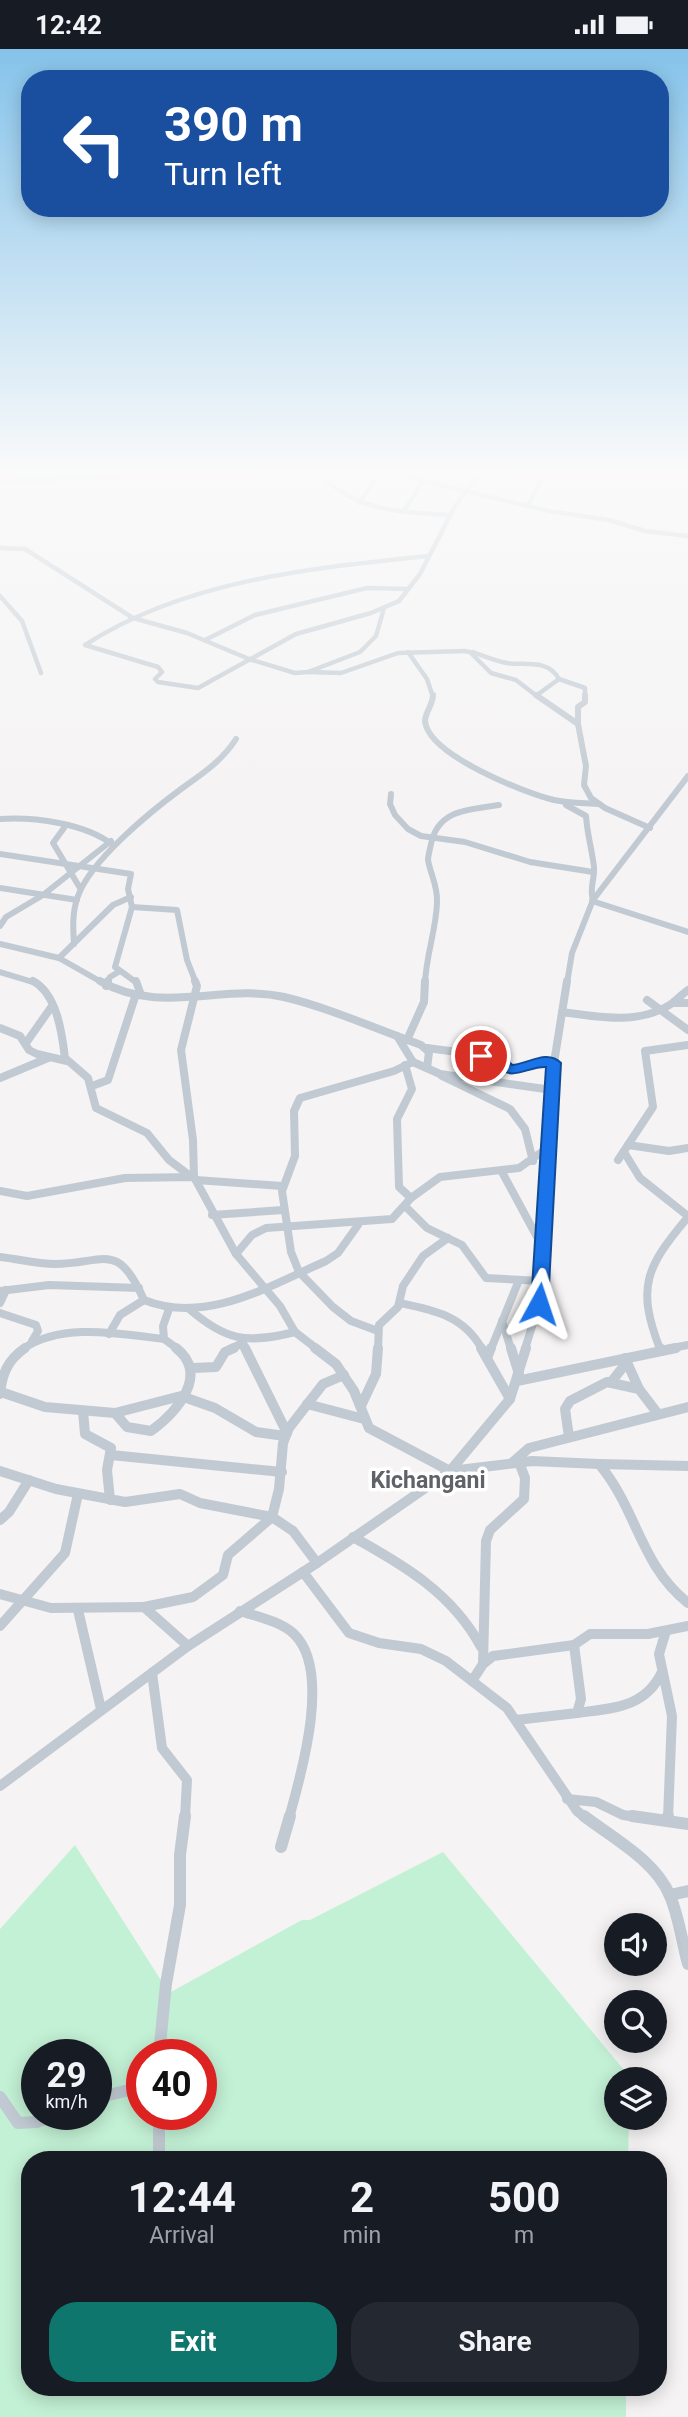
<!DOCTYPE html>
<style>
:root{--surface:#171b24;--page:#242831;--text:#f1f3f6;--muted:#9ea1a6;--accent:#0f766e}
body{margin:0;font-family:Roboto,sans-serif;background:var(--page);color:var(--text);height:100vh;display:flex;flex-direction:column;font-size:26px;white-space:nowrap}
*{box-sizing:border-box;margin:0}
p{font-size:23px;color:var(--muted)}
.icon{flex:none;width:38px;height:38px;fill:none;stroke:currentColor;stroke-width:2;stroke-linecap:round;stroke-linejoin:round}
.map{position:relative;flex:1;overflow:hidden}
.side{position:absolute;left:21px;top:2102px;width:646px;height:245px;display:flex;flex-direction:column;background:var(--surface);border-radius:28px;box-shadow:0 4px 18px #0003}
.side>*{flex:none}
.banner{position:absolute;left:21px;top:21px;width:648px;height:147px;border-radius:28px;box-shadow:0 4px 18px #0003;background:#1a4fa0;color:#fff;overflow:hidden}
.tools{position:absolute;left:604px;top:1864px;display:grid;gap:14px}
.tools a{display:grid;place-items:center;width:63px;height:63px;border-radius:50%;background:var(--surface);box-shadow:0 4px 18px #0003;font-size:35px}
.speed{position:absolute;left:21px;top:1990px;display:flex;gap:14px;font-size:35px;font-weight:700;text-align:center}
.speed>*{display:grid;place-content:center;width:91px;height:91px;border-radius:50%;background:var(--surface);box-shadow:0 4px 18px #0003;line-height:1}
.speed small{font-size:18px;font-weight:400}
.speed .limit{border:10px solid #d22;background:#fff;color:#111}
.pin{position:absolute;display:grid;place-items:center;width:60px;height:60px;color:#fff;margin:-30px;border:4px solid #fff;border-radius:50%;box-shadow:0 2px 7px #0007}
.me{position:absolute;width:77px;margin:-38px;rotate:5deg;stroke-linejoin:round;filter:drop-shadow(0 0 5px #0008)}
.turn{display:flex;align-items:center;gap:24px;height:147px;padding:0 28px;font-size:32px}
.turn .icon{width:91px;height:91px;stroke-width:2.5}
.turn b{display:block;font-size:49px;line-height:60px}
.eta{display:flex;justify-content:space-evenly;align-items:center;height:119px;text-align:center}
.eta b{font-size:42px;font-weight:700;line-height:49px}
.button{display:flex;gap:14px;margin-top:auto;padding:14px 28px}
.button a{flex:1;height:80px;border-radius:28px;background:var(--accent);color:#fff;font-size:28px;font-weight:700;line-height:80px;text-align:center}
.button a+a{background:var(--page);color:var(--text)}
.status{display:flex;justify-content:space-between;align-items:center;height:49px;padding:0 35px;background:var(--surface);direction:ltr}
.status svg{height:19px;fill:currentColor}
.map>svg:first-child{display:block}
.green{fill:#c3f1d5;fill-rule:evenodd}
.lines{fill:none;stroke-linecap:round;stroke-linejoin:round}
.minor-far4{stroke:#c1cad2;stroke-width:4.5}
.minor-far3{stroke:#c1cad2;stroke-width:6}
.minor-far2{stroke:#c1cad2;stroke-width:8}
.minor-far1{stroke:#c1cad2;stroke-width:10}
.minor{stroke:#c1cad2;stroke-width:12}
.route{fill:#1a73e8;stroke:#114b97;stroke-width:2}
.labels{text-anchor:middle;stroke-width:7;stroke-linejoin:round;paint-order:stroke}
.quarter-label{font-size:23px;font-weight:bold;fill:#5f6368;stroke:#fff}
</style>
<div class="status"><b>12:42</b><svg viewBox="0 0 49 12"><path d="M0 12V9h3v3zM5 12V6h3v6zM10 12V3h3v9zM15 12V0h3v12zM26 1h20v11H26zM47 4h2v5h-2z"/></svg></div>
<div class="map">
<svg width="688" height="2368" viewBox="0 0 688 2368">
<rect width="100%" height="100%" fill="#f5f3f3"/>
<path class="green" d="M75 1796 169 1944 302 1871H310L443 1803 629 2027V2030H616V2068L629 2069 628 2110H30V2338H626V2368H0V1880ZM37 2006H96V2065H37ZM142 2006H201V2065H142Z"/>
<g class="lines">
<g class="minor-far4">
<path d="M327 424 326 431C361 463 405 463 450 466"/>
<polyline points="390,424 549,462 609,471 645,482 688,487"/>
<polyline points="0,432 117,428 124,424"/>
<polyline points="359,454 380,424"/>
<polyline points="529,455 544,424"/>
<polyline points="404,462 428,424"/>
<polyline points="0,499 25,500 133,569 187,584 249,610 295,624 308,623 360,603 376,587 384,559"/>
<path d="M428 507C312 519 185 531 85 596L158 618 162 623 155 630 158 633 198 639 296 585 371 564 399 552 420 525 454 459 479 424"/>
<polyline points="0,547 22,572 41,624"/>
<polyline points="205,591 255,566 367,539 408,540"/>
<polyline points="408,603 427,630 433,648"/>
<path d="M473 603C484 607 495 612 507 614 523 617 547 609 559 630"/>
<polyline points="308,623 341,624 398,604 464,602 470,603 491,624 516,631 538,648"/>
<polyline points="537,646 559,630 585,639 585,648"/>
</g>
<g class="minor-far3">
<path d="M433 646C433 656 425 663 425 672 428 706 525 744 554 751 568 754 583 754 597 755"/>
<polyline points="536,646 578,675 586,717 584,736 591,749 605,759 650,779"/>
<polyline points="578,675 578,658 585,653 585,646"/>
<polyline points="391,745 390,755 395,766 408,780 421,787 465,793 530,813 593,823"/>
<path d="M566 756 586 767C587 784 592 801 594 818 595 830 589 839 593 851"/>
<path d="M0 770C34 768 85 774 113 796"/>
<polyline points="64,779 53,794 80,839"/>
<polyline points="0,805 131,825 128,840 132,858 115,918 137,934"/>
<polyline points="0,839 77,851"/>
<polyline points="592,852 688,883"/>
<polyline points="132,858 177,861 187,911 196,934"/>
<polyline points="0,877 6,868 43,846 111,792"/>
<polyline points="0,895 59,909 103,934"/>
<path d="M74 895C73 879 72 863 78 847 91 811 150 763 181 740 202 725 222 712 236 690"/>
<polyline points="59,909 113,856 131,848"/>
<polyline points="0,923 36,934"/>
<polyline points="107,934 110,928 120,922"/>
<path d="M425 934C426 907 436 881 437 854 438 837 431 827 428 811 428 807 430 800 431 795 438 760 469 761 499 756"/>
<polyline points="567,934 572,904 593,851 688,727"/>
</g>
<g class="minor-far2">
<path d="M33 932C57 945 62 984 65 1009L88 1029 96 1059 147 1084 169 1111 189 1126"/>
<path d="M100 932C161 967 223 934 284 948 330 959 376 980 421 996L429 1003 427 1019"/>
<polyline points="136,932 141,946"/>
<polyline points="106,937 108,932"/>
<polyline points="647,951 688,981"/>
<polyline points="675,954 688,954"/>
<path d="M562 963C597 968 639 976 671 955 677 951 682 945 688 941"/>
<polyline points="0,979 20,987 29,1001 37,1005 67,1012"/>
<polyline points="397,987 413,1013 440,1025 552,1041"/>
<polyline points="407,991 424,953 425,932"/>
<polyline points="26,994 52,957"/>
<path d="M427 999 495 1008C515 1030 528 1012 554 1014"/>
<polyline points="405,1016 412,1040 397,1070 399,1138 411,1149"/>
<polyline points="442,1027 510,1060 525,1080 533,1112"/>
<polyline points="0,1029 48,1009"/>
<polyline points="92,1037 108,1031 136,945"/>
<polyline points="628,1096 669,1102 688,1099"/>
<polyline points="624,1103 640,1129 688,1167"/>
<polyline points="618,1111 653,1058 645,1002 688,996"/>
<polyline points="502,1123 543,1199"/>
<polyline points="194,1128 193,1091 181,1001 197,937 195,932"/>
<polyline points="196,1131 282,1137"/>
<polyline points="0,1142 27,1147 125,1129 194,1128 236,1205 280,1257 295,1283 317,1300"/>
<polyline points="405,1157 427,1179 462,1196 486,1229 541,1232"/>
<polyline points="212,1166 283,1161"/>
<polyline points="236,1205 252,1186 266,1179 392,1170 411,1149 440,1128 519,1119 549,1098"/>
<path d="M0 1208C18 1210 37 1215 55 1215 104 1215 117 1190 144 1251 206 1276 269 1237 326 1212L338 1204 358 1176"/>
<polyline points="0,1242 49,1236 139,1239"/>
<polyline points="0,1254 6,1241"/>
<path d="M400 1254C434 1261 464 1267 482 1300"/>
<path d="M188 1259C226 1292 246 1295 295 1283"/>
<polyline points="169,1260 163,1277 164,1290 178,1300"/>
<polyline points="0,1264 36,1276 38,1282 32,1292"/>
<polyline points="502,1272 511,1300"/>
<polyline points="378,1282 351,1272 333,1258 299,1223 291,1203 282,1142 295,1107 294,1062 300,1049 394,1022 413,1013"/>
<polyline points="109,1285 120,1266 144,1251"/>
<polyline points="243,1294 246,1300"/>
<path d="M23 1300C62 1273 120 1285 164 1290"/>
<polyline points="230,1300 243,1294"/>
<polyline points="378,1300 379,1276 398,1258 403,1237 423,1207 448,1189"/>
<polyline points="491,1300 519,1231"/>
<polyline points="525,1300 539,1255 554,1014 567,932"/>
<path d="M660 1300C636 1238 646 1218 688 1168"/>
<polyline points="667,1300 688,1296"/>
</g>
<g class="minor-far1">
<polyline points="245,1299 287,1384"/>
<path d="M315 1299 336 1315 354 1342 369 1379 450 1422 532 1412 599 1415C637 1460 640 1516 688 1554"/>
<polyline points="481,1299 510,1350"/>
<polyline points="511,1299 519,1325"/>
<polyline points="660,1299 661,1302"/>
<polyline points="487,1309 491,1299"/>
<polyline points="625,1309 639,1340 658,1365"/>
<polyline points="193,1319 216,1318 225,1303 234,1299"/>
<polyline points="517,1332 676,1299"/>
<polyline points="612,1332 627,1313"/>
<polyline points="1,1343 45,1358 115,1364 181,1347 215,1359 256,1383 285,1387"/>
<path d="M0 1345C2 1324 8 1311 25 1299"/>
<polyline points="307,1355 364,1370"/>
<polyline points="361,1357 376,1325 378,1299"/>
<polyline points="83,1362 85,1385 111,1399 107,1421 110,1451"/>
<path d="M115 1364 127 1378 151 1382C177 1363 210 1325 176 1299"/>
<polyline points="569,1388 565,1360 570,1352 607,1333 639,1340"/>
<polyline points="111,1406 282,1423"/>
<polyline points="513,1413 529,1399 688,1358"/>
<polyline points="599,1415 688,1417"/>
<polyline points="0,1422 56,1440 125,1453 180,1445 200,1454 272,1468 293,1482 317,1514"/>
<polyline points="0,1471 9,1463 29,1431"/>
<path d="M353 1488C404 1516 453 1545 481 1598"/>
<polyline points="303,1523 349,1584 379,1594 421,1600 446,1612 507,1659 577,1762 586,1769"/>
<polyline points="0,1545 51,1559 144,1558 188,1597"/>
<polyline points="144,1558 193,1548 223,1526 228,1506 272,1468 279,1440 283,1394 289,1379 323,1335 344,1326"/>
<polyline points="78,1561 101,1660"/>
<path d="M240 1562C258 1568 280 1572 294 1585 332 1621 301 1726 289 1769"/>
<polyline points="0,1577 65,1504 78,1445"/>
<polyline points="666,1582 659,1605 672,1667 668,1769"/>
<polyline points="483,1615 486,1492 490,1481 524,1450 525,1429 519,1413"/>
<polyline points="152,1624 162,1699 187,1731 185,1769"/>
<polyline points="472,1632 483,1615 493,1607 574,1596 590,1585 648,1585 688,1577"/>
<path d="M577 1664C613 1659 645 1659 662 1623"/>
<polyline points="516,1671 577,1664 581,1650 574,1596"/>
<polyline points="0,1737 188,1597 317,1514 450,1422 510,1350 526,1299"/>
<polyline points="567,1750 596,1753 623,1766 645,1769"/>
</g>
<g class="minor">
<path d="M584 1767C613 1789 656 1812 670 1847 679 1868 682 1893 688 1915"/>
<polyline points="632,1767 688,1775"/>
<polyline points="668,1771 668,1767"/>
<polyline points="281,1798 290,1767"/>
<polyline points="670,1846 688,1842"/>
<polyline points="159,2006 166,1935 180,1856 180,1806 185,1767"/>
<polyline points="0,2048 18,2074 37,2073 58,2065"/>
<polyline points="96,2049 142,2038"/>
<polyline points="159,2065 159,2110"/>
</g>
</g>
<linearGradient id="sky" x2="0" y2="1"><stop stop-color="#85c3ea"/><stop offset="0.56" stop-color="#fafafa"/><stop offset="1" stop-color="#fafafa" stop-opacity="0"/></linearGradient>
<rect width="688" height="755" fill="url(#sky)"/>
<path class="route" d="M481 1002 503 1006 512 1016C528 1015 547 1000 561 1014L548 1255 539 1262 531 1255 546 1018C526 1017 510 1036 494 1013L476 1010 473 1007Z"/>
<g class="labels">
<g class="quarter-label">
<text x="428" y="1439">Kichangani</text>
</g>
</g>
</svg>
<div class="tools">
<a><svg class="icon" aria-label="sound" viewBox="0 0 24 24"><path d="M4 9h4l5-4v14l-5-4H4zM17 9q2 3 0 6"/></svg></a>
<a><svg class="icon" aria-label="search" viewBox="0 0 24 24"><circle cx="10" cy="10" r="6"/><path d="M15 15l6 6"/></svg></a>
<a><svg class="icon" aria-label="layers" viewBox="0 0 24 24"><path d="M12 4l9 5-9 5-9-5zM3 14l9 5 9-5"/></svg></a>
</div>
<div class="speed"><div>29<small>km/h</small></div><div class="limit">40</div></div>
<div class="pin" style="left:481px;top:1007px;background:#d93025"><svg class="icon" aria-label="arrive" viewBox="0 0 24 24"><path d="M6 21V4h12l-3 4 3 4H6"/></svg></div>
<svg class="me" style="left:539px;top:1255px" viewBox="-20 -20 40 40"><path d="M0-17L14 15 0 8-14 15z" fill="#1a73e8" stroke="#fff" stroke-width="4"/></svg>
<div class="banner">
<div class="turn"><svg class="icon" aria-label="left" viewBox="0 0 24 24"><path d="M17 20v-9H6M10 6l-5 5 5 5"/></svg><div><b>390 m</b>Turn left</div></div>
</div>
<section class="side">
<div class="eta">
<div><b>12:44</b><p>Arrival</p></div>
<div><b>2</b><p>min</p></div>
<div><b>500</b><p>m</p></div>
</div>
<div class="button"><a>Exit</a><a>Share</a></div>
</section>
</div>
